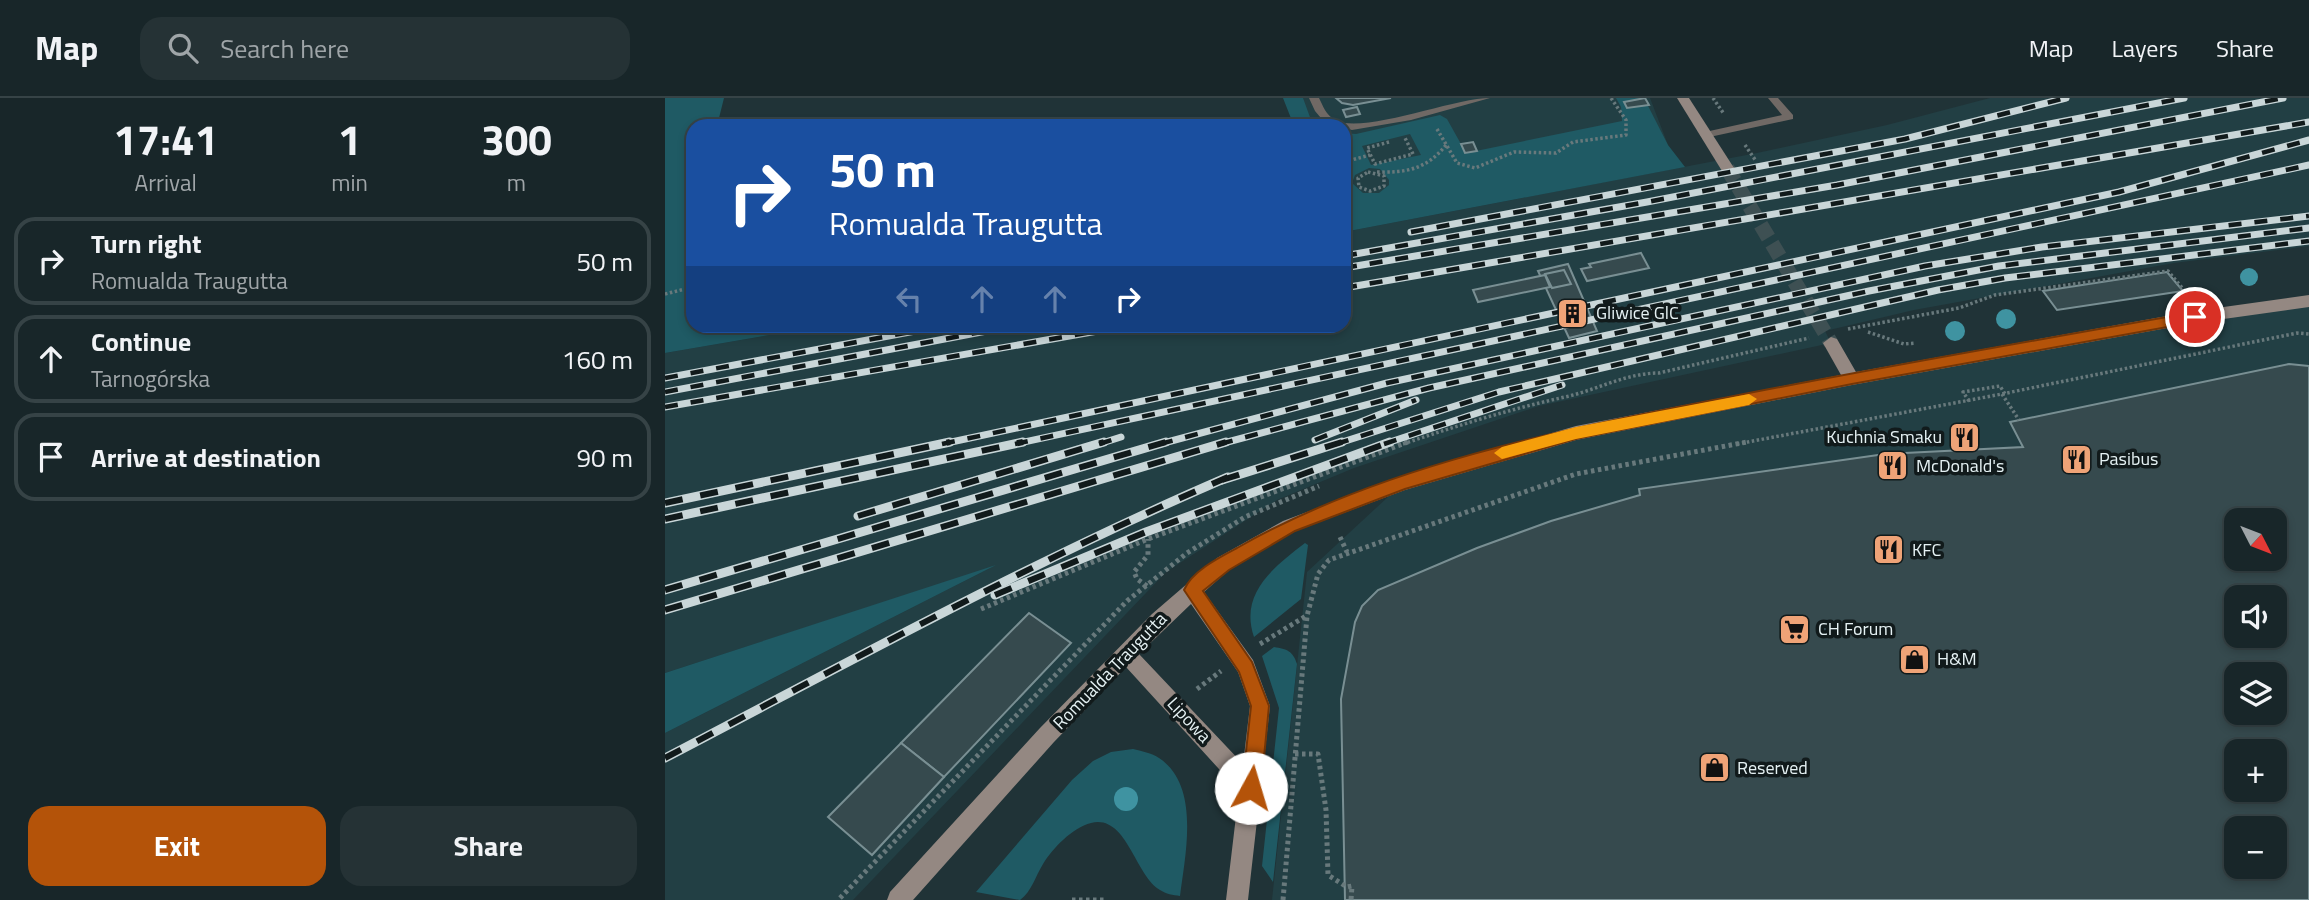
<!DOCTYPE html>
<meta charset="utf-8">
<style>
:root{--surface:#182629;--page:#253235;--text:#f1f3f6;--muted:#9fa5a8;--line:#364346;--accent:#b45309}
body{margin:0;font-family:"Titillium Web",sans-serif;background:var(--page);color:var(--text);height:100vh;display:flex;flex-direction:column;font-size:26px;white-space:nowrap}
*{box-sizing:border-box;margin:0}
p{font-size:23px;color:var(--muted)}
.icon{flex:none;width:38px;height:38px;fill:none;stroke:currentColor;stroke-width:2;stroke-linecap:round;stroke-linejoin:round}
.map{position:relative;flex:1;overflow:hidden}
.drawer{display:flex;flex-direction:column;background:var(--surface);width:665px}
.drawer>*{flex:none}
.banner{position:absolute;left:21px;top:21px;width:665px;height:214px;border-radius:21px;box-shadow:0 4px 10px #0003,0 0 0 2px var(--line);background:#1a4fa0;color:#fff;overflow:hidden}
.needle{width:46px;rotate:132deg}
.buttons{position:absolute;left:1559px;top:410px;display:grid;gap:14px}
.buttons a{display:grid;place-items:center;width:63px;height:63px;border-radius:14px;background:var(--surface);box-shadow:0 4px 10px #0003,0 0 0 2px var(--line);font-size:35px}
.pin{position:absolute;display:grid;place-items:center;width:60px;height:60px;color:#fff;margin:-30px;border:4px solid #fff;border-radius:50%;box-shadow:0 2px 7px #0007}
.me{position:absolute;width:77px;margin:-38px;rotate:6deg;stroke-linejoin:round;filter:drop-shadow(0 0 5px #0008)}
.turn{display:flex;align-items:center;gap:24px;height:147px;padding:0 28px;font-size:32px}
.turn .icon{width:91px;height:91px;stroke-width:2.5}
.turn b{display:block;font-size:49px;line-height:60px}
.lanes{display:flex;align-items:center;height:66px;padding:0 28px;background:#0003;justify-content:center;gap:35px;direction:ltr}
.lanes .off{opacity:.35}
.eta{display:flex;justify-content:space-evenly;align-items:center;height:119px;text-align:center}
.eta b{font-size:42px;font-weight:700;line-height:49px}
.button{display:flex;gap:14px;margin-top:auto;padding:14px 28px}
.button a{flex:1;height:80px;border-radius:21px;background:var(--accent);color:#fff;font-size:28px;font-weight:700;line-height:80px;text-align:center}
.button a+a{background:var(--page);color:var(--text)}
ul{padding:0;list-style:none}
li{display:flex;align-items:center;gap:21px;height:88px;margin:0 14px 10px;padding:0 14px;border:4px solid var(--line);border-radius:21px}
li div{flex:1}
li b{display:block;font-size:26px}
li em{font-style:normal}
header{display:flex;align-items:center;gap:42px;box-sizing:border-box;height:98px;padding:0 35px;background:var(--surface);border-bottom:2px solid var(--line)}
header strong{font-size:33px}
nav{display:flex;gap:38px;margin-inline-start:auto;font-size:24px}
.search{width:490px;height:63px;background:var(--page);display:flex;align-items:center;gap:18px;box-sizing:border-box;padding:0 24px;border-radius:21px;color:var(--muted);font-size:26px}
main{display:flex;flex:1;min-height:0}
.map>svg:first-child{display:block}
.built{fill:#223f44;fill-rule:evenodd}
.green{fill:#1f5a64;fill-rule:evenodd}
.building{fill:#364a4e;stroke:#798f93;stroke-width:2;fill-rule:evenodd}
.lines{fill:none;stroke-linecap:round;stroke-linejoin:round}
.secondary-tunnel{stroke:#3e5053;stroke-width:15;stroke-dasharray:15 7;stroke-linecap:butt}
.path-far1{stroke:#68797c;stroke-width:3.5;stroke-dasharray:2.5 2.5;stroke-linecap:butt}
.path{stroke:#68797c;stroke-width:5;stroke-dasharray:3.5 3.5;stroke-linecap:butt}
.lane{fill:#706965;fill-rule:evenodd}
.secondary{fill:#948882;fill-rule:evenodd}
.rail-far1-casing{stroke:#c9d6d8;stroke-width:7}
.rail-casing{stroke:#c9d6d8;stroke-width:9}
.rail-far1{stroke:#111a1b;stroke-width:4.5;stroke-dasharray:13;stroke-linecap:butt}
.rail{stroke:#111a1b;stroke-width:6;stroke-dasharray:18;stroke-linecap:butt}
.tree{fill:#3f93a1}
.route{fill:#b45309;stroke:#753606;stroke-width:2}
.slow{fill:#f59e0b}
.labels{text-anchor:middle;stroke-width:7;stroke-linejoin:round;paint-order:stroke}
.poi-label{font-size:18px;fill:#e6f2f4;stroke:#111a1b;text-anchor:start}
.street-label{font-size:18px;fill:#e6f2f4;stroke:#111a1b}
</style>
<header>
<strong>Map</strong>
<div class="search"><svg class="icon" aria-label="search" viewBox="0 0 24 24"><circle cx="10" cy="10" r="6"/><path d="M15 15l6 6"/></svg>Search here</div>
<nav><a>Map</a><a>Layers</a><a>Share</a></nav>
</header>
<main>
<section class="drawer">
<div class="eta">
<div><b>17:41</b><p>Arrival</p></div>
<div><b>1</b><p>min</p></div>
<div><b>300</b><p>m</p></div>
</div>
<ul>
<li><svg class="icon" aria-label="right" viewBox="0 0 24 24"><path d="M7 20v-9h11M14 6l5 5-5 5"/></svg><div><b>Turn right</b><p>Romualda Traugutta</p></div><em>50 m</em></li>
<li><svg class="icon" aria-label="ahead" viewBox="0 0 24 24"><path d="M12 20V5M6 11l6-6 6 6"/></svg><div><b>Continue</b><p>Tarnogórska</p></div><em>160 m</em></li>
<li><svg class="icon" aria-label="arrive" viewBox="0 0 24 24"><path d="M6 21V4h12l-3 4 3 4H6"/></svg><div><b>Arrive at destination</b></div><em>90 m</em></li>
</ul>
<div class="button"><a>Exit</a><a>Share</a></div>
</section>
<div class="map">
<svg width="1644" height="802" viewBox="0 0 1644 802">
<rect width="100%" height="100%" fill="#203337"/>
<g class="built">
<polygon points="622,0 985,0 1003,47 679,117 679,28 631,28"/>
<polygon points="1325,0 1644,0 1644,148 1509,165 1249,212 1160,233 1166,245 874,308 689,370 612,402 501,474 188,802 0,802 0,635 325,470 0,575 0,255 157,228 679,228 679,134 1092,55 1222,27"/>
<path d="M1644 203V802H607L642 474 738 385 911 335ZM1572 422H1610V460H1572ZM1572 499H1610V537H1572ZM1572 576H1610V614H1572ZM1572 653H1610V691H1572ZM1572 730H1610V768H1572Z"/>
</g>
<g class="green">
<polygon points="0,0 59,0 52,28 28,28 28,228 157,228 0,255"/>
<polygon points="618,0 638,0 646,22 655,28 629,28"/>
<path d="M951 0H979L1003 47 1020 69 679 134V35L691 36 775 17 782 21 801 55 957 23 956 9ZM745 36 756 57 706 67 697 48ZM704 70 715 71 724 82V87L714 95H698L687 85 690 77Z"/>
<path d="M640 445 643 447 636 501 589 539C574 495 609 469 640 445Z"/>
<polygon points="331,467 0,635 0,575"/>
<path d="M609 549C622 551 628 553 632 566L608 784 597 768 614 610 597 558Z"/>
<path d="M468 651C476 653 487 655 494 660 536 688 520 757 515 798 508 797 501 796 495 792 470 778 462 716 426 725 407 730 388 750 378 766 370 779 367 793 355 802L311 794 407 682 428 663 446 654Z"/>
</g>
<g class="building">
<polygon points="671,0 726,0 688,7 677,5"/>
<polygon points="980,0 984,7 962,10 959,4"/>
<polygon points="692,9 695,16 681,19 678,12"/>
<polygon points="808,44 812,53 800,55 796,46"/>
<polygon points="976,155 984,170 922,183 916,171 926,169 924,166"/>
<polygon points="903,166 932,233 904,240 873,173"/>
<polygon points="899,172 906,186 887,190 880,176"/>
<polygon points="1502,174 1518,193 1392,212 1378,193"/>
<polygon points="880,177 885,189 813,204 808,192"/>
<path d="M1624 266 1644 268V802H680L676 601 690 524 697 508 713 492 812 450 886 423 975 397 974 391 1220 356 1358 349 1345 324ZM1572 422H1610V460H1572ZM1572 499H1610V537H1572ZM1572 576H1610V614H1572ZM1572 653H1610V691H1572ZM1572 730H1610V768H1572Z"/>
<polygon points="364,515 406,545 279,679 236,645"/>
<polygon points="236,645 279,679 207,757 163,719"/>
</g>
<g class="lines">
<polyline class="secondary-tunnel" points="1062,70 1166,245"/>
<g class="path-far1">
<polyline points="1048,0 1059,16"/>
<polyline points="772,31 792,65 810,70 849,54 891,55 908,44 961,37 961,22 946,0"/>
<polyline points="724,44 702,50 710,66 748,56 740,40"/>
<polyline points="1080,47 1091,63"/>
<polyline points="679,64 705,57"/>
<polygon points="703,74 719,78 719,88 705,93 694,89 693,80"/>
<path d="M712 74C741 75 762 71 781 47"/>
<polyline points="0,196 28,189"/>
<polyline points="1183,231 1294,210 1330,197 1503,173 1524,198"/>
<polyline points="1203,234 1239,246 1251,245"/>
<polyline points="1337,296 1354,322"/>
<polyline points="1304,303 1298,294 1335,288 1340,296"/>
<path d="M738 346C791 328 845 311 900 299 932 292 961 275 994 275L1144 240"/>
<polyline points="1072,346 1337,296 1632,235 1644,236"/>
</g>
<g class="path">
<polyline points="675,439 682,454"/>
<polyline points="482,488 472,481 469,474 483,457 483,441"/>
<polyline points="316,511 483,441 743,344"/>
<polyline points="595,546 641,518"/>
<polyline points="532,591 556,573"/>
<polyline points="630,656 653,656 661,712 663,777 682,789 687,788 686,802"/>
<polyline points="175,800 462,503 522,455 580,419 654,388"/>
<polyline points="407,802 441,802"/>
<polyline points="618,802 642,518 653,476 664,462 911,376 1082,344"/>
</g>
<g class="lane">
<path d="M644 0H654C658 8 661 17 670 22 697 37 788 0 825 0L746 22 687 32 661 26 650 13Z"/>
<polygon points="1103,0 1113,0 1128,17 1128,21 1040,40 1035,37 1040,34 1117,17"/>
</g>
<g class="secondary">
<polygon points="1012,0 1024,0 1069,70 1067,73 1057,73"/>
<path d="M1644 197V209L1530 225 1187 287 911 342 740 392 630 433 564 472 539 494 588 562 605 608 583 802H561L574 693 461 569 389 644 248 802H222L225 794 375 630 487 516 552 460 618 423 738 378 911 328 1176 277 1158 245 1166 239 1172 241 1191 274 1530 213ZM526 506 573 574 585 608 578 666 474 556Z"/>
</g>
<defs>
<g id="rail-far1">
<polyline points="746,134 1240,41 1401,0"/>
<polyline points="679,158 982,104 1519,0"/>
<polyline points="679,170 1172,87 1618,0"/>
<polyline points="679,190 1644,24"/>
<polyline points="0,280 277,228"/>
<polyline points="0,294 348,228"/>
<polyline points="0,309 461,228"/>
<polyline points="650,342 751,302"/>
<polyline points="277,346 1454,94 1644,42"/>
<polyline points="350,346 1644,67"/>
<polyline points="434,346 456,339"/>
<polyline points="495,346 722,285 1260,168 1377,149 1644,118"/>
<polyline points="555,346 764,290 1204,193 1334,168 1644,130"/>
<polyline points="671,346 834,294 1273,192 1340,180 1644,143"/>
<polyline points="719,346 897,287"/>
</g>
<g id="rail">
<polyline points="557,382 677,344"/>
<polyline points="0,405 285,344"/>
<polyline points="193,418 439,344"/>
<polyline points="0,421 358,344"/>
<polyline points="0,492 501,344"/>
<polyline points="330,497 481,434 725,344"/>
<polyline points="0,512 561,344"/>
<path d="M0 660C186 563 370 462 563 379"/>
</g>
</defs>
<use href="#rail-far1" class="rail-far1-casing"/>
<use href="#rail" class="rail-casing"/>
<use href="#rail-far1" class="rail-far1"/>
<use href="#rail" class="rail"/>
</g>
<g class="tree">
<circle cx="1584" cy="179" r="9"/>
<circle cx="1341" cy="221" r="10"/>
<circle cx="1290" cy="233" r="10"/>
<circle cx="461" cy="701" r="12"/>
</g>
<path class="route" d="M1530 214 1537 219 1530 224 1187 286 911 341 740 391 630 433 564 472 538 493 587 564 604 608 596 690 593 697 586 700 580 697 577 690 586 608 574 574 519 492C527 473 555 459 572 450 715 368 898 331 1059 300 1215 269 1373 242 1530 214Z"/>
<polygon class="slow" points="1084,296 1092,301 1084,307 911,341 837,361 829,355 837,349 911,329"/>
<defs>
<symbol id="building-square" viewBox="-11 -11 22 22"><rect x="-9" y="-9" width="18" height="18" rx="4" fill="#efa377" stroke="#111a1b"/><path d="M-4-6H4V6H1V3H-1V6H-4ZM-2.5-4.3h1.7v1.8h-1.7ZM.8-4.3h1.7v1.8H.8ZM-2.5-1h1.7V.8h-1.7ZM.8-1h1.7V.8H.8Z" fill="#111"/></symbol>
<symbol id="restaurant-square" viewBox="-11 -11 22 22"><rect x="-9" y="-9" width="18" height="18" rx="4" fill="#efa377" stroke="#111a1b"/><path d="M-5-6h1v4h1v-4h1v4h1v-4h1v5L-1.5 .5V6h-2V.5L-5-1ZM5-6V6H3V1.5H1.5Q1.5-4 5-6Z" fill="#111"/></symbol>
<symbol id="supermarket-square" viewBox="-11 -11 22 22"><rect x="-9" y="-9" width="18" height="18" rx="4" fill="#efa377" stroke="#111a1b"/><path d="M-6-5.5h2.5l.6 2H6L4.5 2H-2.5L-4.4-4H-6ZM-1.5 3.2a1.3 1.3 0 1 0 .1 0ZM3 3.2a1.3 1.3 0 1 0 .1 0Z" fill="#111"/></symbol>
<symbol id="shop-square" viewBox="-11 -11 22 22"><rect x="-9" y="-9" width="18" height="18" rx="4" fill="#efa377" stroke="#111a1b"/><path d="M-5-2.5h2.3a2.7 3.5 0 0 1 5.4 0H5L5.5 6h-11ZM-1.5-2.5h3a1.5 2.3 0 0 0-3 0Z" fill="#111"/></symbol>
</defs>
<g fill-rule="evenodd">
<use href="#building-square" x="890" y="198" width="35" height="35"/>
<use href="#restaurant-square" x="1282" y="322" width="35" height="35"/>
<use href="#restaurant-square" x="1394" y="344" width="35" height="35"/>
<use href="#restaurant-square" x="1210" y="350" width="35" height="35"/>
<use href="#restaurant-square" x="1206" y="434" width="35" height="35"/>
<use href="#supermarket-square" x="1112" y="514" width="35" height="35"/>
<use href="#shop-square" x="1232" y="544" width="35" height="35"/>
<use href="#shop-square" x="1032" y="652" width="35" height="35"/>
</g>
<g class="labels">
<g class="poi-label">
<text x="931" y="221">Gliwice GlC</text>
<text x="1277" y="345" text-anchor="end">Kuchnia Smaku</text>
<text x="1434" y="367">Pasibus</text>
<text x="1251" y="374">McDonald's</text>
<text x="1247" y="458">KFC</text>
<text x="1153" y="537">CH Forum</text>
<text x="1272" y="567">H&amp;M</text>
<text x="1072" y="676">Reserved</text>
</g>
<g class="street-label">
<text transform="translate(445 573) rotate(-46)" y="6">Romualda Traugutta</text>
<text transform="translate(524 622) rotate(47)" y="6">Lipowa</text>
</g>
</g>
</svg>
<div class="buttons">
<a><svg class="needle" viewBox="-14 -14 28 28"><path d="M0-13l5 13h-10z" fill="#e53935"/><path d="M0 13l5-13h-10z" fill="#9fa5a8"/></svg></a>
<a><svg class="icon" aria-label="sound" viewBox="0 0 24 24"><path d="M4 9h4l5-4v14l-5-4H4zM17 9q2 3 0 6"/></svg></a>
<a><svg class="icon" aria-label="layers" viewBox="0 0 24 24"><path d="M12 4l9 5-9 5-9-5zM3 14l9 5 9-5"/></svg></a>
<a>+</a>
<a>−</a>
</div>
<div class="pin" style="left:1530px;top:219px;background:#d93025"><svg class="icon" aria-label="arrive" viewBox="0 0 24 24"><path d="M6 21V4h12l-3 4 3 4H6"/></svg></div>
<svg class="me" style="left:586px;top:690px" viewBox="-20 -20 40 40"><circle r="19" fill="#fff"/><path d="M0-13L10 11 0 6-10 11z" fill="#b45309"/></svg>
<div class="banner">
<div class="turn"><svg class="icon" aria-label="right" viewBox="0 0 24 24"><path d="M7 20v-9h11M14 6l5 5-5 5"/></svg><div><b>50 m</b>Romualda Traugutta</div></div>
<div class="lanes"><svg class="icon off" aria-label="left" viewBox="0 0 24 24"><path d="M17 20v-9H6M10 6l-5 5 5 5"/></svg><svg class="icon off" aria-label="ahead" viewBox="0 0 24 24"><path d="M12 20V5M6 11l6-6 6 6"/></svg><svg class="icon off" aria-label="ahead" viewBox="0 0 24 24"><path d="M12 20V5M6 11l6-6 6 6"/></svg><svg class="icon" aria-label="right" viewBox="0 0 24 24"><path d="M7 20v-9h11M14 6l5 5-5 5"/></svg></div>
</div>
</div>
</main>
